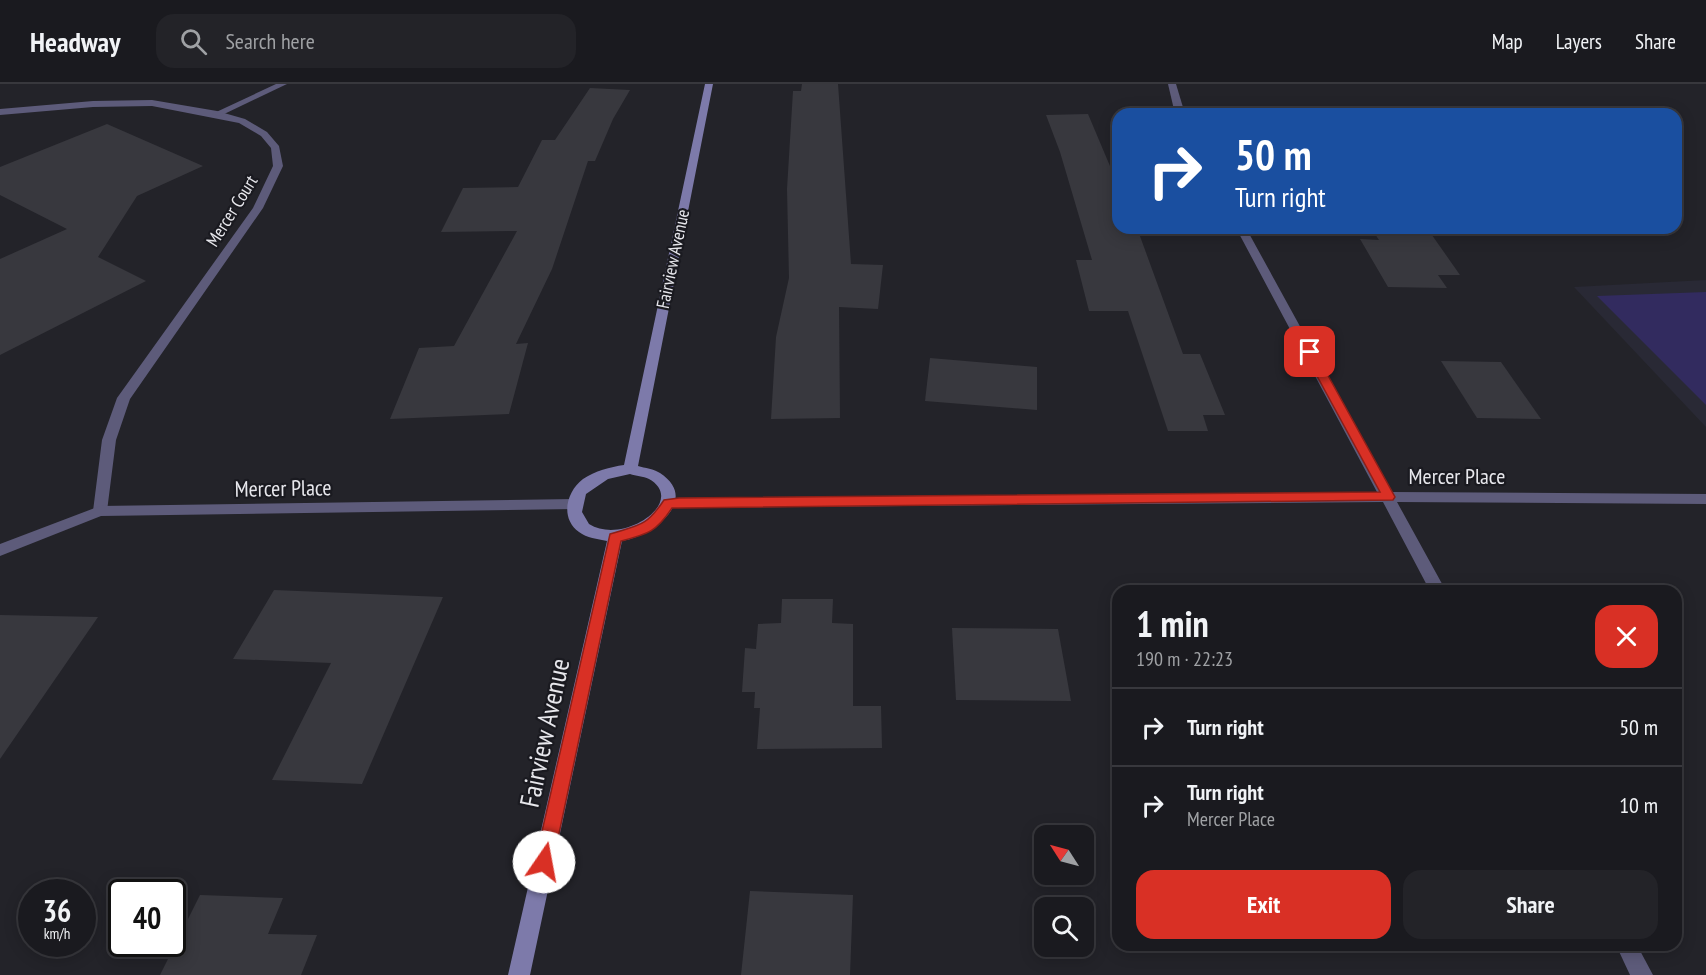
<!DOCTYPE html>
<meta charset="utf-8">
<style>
:root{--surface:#1a1a1f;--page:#232328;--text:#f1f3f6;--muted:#9fa1a4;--line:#38383d;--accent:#d93025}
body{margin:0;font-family:"PT Sans Narrow",sans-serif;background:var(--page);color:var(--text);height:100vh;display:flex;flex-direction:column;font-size:22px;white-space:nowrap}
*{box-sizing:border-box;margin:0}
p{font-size:20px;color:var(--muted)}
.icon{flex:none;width:33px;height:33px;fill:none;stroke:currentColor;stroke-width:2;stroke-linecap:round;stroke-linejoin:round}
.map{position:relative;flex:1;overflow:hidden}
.drawer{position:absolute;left:1112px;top:501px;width:570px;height:366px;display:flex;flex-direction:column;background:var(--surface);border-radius:18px;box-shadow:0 3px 15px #0003,0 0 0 2px var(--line)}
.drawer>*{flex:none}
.hud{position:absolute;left:1112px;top:24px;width:570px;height:126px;border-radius:18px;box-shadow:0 3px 15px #0003,0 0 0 2px var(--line);background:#1a4fa0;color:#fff;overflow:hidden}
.needle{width:39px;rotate:306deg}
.tools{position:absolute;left:1034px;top:741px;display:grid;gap:12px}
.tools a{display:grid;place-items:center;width:60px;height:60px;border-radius:12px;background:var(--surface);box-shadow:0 3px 15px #0003,0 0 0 2px var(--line);font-size:30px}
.speed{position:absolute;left:18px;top:795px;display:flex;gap:12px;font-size:30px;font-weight:700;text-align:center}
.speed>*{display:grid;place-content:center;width:78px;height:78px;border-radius:50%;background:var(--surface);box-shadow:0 3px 15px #0003,0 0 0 2px var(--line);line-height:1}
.speed small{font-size:15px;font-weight:400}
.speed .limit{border:3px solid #111;border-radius:9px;background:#fff;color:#111}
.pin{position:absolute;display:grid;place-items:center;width:51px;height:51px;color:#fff;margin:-26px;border-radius:12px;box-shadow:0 3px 9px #0006}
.me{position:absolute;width:66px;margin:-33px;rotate:12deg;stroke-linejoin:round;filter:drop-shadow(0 0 4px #0008)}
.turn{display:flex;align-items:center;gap:21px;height:126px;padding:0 24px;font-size:27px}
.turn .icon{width:78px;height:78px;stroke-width:2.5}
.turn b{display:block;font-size:42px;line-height:51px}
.round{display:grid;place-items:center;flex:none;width:63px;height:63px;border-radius:18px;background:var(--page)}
.overview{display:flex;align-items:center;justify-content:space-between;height:102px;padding:0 24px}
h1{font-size:36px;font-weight:700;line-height:45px}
.button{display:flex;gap:12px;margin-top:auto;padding:12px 24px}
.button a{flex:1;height:69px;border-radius:18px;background:var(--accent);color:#fff;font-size:24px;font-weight:700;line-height:69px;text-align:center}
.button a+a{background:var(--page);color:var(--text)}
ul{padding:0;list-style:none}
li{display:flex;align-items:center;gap:18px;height:78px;padding:0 24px;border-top:2px solid var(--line)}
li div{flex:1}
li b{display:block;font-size:22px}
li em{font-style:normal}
header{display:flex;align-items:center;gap:36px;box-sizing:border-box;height:84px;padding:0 30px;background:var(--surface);border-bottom:2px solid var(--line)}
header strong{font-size:28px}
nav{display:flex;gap:33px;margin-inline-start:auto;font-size:21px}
.search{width:420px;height:54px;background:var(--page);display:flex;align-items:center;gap:15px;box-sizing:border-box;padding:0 21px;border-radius:18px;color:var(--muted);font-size:22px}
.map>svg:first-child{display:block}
.built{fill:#292935}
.green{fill:#322b5f}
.building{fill:#38383e}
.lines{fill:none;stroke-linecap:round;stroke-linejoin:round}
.lane{fill:#5d5b7a;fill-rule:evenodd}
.street{fill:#5d5b7a;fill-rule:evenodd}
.secondary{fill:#7d7aaa;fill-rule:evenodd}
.route{fill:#d93025;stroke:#8d1f18;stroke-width:1.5}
.labels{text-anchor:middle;stroke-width:4.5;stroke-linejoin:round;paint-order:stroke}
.far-street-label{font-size:18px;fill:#e7e7ec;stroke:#1a1a20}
.street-label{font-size:22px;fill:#e7e7ec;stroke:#1a1a20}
.near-street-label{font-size:27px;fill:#e7e7ec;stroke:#1a1a20}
</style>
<header>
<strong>Headway</strong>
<div class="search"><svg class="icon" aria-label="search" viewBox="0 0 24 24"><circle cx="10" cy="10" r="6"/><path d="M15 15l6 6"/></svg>Search here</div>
<nav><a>Map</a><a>Layers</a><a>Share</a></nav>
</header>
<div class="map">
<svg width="1706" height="891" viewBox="0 0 1706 891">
<rect width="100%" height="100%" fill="#232329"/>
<polygon class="built" points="1706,196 1706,343 1574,203"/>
<polygon class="green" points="1706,208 1706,321 1597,212"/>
<g class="building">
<polygon points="802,0 838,0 851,180 883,181 878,225 839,223 840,334 771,335 776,253 789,194 787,105 793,7 801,7"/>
<polygon points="590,4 630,6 613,35 595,77 588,77 552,185 516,260 528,259 509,330 390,335 419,264 454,262 517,147 441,148 463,104 518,103 542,56 555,56"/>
<polygon points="1088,30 1118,101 1118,144 1137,144 1183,270 1200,270 1225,331 1203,331 1208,347 1168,347 1128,227 1089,227 1076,176 1092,176 1060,68 1046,31"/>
<polygon points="107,40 203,82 137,112 98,173 146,197 0,271 0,175 67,145 0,111 0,83"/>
<polygon points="1371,144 1427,144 1460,191 1438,191 1447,204 1388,203 1360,155 1379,156"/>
<polygon points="930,274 1037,283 1037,326 925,317"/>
<polygon points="1441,277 1501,278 1541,335 1477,334"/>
<polygon points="274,506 443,513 362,700 272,696 331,579 233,575"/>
<polygon points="782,515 833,515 832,539 853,540 853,622 881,622 882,664 757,665 760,624 754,624 755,608 742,608 745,564 756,565 758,540 781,539"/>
<polygon points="0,531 98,533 0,675"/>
<polygon points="952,544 1058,545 1071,617 956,616"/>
<polygon points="750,807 853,811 850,891 741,891"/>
<polygon points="200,811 283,814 268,850 317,851 301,891 160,891"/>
</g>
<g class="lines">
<polygon class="lane" points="152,16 217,27 245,35 267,48 279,62 283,82 263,124 130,315 116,356 107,427 100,432 93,427 102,356 117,314 253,124 273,82 271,64 261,52 239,39 152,22 93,23 0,31 0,25 93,17"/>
<g class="street">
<polygon points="276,0 287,0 220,32 212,30"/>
<polygon points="1168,0 1176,0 1185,30 1175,30"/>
<polygon points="1236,144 1246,144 1391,408 1706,410 1706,420 1397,418 1446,507 1430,507 1383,418 668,424 661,419 668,414 1377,408"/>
<polygon points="574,415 581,420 574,425 101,432 0,472 0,460 100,422"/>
<polygon points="1616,861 1637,861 1653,891 1630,891"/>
</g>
<path class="secondary" d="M705 0H713L638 382C645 384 654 385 660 389 701 416 652 452 622 457L530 891H508L607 457C597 455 587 454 579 448 560 434 566 408 583 395 595 387 610 383 624 381ZM630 390C636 392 643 392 649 395 688 417 624 462 589 440L582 428 586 410 608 395Z"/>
</g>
<path class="route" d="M1310 265 1315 268 1395 413 1393 416 679 424H672C656 448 648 450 621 457L553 778 550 784 544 787 538 784 535 778 610 450C639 441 646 443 664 416L679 414 1380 408 1304 268Z"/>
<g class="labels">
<g class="far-street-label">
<text transform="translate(232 127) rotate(-58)" y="6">Mercer Court</text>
<text transform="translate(673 175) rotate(-78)" y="6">Fairview Avenue</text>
</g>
<g class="street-label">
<text x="1457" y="400">Mercer Place</text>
<text transform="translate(283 404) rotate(-1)" y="8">Mercer Place</text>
</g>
<g class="near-street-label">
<text transform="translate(545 649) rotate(-78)" y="9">Fairview Avenue</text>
</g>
</g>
</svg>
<div class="tools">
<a><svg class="needle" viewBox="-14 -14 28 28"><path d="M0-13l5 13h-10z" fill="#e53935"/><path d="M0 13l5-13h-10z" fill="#9fa1a4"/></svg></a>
<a><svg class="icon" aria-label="search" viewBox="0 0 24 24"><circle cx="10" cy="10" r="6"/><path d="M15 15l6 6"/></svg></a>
</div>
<div class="speed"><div>36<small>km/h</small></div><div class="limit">40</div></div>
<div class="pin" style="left:1310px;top:268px;background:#d93025"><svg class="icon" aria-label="arrive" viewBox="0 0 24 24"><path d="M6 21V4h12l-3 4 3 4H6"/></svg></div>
<svg class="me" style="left:544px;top:778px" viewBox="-20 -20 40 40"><circle r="19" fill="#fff"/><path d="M0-13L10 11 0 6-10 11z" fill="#d93025"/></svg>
<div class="hud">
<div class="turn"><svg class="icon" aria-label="right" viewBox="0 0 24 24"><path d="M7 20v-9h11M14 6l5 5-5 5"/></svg><div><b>50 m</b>Turn right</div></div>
</div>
<section class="drawer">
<div class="overview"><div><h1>1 min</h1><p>190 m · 22:23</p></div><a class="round" style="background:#d93025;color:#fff"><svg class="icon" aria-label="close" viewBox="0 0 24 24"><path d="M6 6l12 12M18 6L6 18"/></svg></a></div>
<ul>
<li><svg class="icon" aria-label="right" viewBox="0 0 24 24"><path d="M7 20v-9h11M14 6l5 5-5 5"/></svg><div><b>Turn right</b></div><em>50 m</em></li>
<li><svg class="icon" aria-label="right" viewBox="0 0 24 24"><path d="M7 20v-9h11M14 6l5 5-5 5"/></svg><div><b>Turn right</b><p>Mercer Place</p></div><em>10 m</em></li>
</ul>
<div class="button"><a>Exit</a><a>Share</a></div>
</section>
</div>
